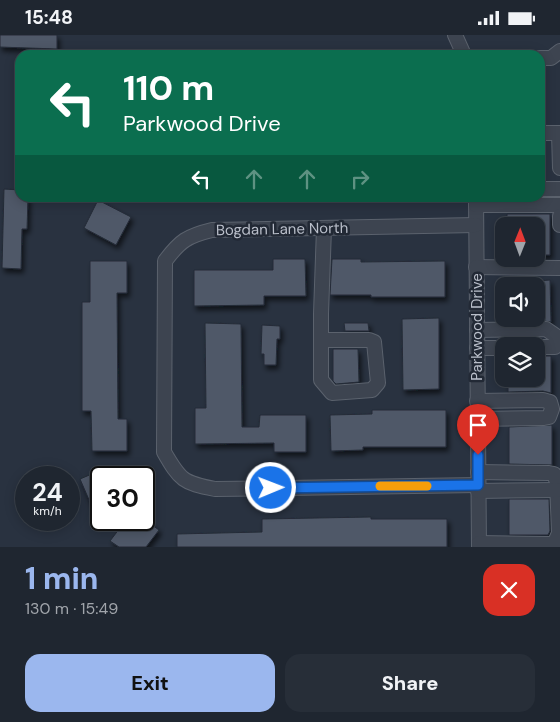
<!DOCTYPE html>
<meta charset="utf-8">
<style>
:root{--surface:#1f2630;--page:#272e38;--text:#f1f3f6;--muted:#a1a5ab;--line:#3c434c;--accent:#9bb7ee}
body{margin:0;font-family:"DM Sans",sans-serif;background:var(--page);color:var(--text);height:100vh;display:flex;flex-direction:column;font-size:19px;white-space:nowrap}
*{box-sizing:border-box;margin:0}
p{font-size:16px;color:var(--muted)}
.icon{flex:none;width:28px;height:28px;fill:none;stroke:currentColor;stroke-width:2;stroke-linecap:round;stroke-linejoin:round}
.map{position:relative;height:512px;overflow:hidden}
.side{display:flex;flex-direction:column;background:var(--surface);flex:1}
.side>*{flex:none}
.banner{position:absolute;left:15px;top:15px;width:530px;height:152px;border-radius:15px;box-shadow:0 2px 12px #0003,0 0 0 1px var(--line);background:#0b6e4f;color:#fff;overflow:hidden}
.needle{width:32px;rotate:1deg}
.fabs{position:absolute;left:495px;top:182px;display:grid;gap:10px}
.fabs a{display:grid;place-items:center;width:50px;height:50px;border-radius:10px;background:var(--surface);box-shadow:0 2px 12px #0003,0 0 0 1px var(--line);font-size:25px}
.speed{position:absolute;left:15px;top:431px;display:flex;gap:10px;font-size:25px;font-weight:700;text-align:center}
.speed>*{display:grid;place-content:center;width:65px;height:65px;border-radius:50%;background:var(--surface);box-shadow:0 2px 12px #0003,0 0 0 1px var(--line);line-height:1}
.speed small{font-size:12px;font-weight:400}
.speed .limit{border:2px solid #111;border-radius:8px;background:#fff;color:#111}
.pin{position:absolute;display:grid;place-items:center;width:42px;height:42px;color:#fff;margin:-51px -21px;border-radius:50% 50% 50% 0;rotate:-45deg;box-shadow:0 0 5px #0007}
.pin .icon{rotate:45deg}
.me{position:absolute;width:55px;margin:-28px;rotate:89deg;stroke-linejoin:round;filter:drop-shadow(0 0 4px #0008)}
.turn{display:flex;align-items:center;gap:18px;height:105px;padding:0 25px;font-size:22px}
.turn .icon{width:65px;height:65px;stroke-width:2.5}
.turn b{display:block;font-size:35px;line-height:42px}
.lanes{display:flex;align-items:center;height:48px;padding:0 25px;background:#0003;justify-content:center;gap:25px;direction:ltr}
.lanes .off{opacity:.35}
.round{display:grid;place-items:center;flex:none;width:52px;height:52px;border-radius:15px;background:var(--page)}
.summary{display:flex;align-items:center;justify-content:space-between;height:85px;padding:0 25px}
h1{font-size:30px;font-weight:800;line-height:38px;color:var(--accent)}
.primary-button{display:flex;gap:10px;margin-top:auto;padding:10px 25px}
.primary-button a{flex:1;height:58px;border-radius:15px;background:var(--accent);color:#111;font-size:20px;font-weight:800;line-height:58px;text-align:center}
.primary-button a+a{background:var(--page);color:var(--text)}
.status{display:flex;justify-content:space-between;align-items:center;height:35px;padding:0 25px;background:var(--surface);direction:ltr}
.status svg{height:14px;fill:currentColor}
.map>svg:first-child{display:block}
.building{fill:#505968;stroke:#242b37;filter:url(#shadow)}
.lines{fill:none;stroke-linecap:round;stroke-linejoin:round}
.minor-casing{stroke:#5b626d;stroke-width:16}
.minor{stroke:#3d4450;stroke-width:14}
.route-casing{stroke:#114b97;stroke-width:12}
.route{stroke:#1a73e8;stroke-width:9}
.slow{stroke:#f59e0b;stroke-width:9}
.labels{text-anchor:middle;stroke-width:5;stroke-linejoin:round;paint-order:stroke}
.street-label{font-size:15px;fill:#babfca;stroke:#222935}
</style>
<div class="status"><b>15:48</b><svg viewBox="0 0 49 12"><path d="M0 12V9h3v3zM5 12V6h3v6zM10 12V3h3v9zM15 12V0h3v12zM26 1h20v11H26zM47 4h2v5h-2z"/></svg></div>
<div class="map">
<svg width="560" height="512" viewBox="0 0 560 512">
<defs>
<filter id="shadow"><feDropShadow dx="2.5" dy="4" stdDeviation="2.5" flood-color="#0009"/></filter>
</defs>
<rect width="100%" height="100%" fill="#293240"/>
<g class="building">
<polygon points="0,0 57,0 57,14 0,12"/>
<polygon points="4,154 20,155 20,162 28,162 27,194 22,194 21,234 2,233"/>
<polygon points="98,165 131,182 116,210 84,193"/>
<polygon points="507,179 550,179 550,220 536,220 536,191 507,191"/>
<polygon points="273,224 305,224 306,261 264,261 264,270 194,271 194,235 273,235"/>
<polygon points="332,224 361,224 361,227 445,226 445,262 371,262 371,260 330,260"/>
<polygon points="90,226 127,226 127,258 117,258 118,384 127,384 127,416 92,416 91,376 82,376 82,267 90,267"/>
<polygon points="550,245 551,287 536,285 536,246"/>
<polygon points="439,283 439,354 403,355 402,284"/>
<polygon points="205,288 241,289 242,392 259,392 260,380 306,380 306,417 274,417 274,408 195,409 195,373 206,373"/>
<polygon points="344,288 368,288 369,296 345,296"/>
<polygon points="262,290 280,291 280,304 277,304 276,330 264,330 264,319 261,319"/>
<polygon points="333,314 358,314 359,347 336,349 333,346"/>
<polygon points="536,321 551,321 551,358 543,356 508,357 508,344 536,344"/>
<polygon points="372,375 446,375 446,412 363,412 363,415 331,416 330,380 372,379"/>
<polygon points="552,390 552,430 509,429 509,392"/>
<polygon points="113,430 118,442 101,442 101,471 93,474 80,444"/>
<polygon points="509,464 549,464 550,496 548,500 509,500"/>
<polygon points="371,482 371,484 447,484 447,512 177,512 177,499 262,497 262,484"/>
<polygon points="126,485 145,485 159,495 146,512 119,512 110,506"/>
</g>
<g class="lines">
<defs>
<g id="minor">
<polyline points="455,0 464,20"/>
<polyline points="540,23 551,23 560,16"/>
<polyline points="540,98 559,98 560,133"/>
<polyline points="540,154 560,154"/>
<polyline points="476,162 479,512"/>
<polyline points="476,170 560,170"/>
<path d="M476 190 212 195C187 201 180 206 165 226L164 417C180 445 183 448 215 454L478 450"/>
<polyline points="560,190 560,181"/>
<polyline points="476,232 560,233"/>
<polyline points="477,295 546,294 556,301 558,308 555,312 536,312"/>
<polyline points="321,305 369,305 374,307 378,348 372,355 332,358 321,345 321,279 324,193"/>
<polyline points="477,313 504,313"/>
<polyline points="477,366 543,365 550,367 552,374 549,382 544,383 478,384"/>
<polyline points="478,437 549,438 554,439 557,447 559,498 555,507 550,509 479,508"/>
<polyline points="478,456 557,455"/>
</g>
</defs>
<use href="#minor" class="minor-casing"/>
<use href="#minor" class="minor"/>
</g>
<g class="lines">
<defs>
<polyline id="route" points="271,453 478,450 478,420"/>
</defs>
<use href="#route" class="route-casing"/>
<use href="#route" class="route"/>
<polyline class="slow" points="380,451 427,451"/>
</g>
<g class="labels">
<g class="street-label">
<text transform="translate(282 194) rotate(-1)" y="5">Bogdan Lane North</text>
<text transform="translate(477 292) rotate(-90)" y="5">Parkwood Drive</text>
</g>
</g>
</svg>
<div class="fabs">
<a><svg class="needle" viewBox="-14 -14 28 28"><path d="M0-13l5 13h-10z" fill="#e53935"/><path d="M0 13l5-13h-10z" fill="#a1a5ab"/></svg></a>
<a><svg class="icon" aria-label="sound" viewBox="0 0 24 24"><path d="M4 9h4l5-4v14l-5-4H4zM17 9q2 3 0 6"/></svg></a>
<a><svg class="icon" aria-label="layers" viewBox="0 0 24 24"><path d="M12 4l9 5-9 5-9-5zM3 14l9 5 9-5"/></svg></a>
</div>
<div class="speed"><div>24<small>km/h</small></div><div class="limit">30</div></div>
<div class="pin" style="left:478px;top:420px;background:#d93025"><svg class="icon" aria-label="arrive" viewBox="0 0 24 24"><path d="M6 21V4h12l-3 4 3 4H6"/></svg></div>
<svg class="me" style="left:271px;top:453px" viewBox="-20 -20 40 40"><circle r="17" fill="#1a73e8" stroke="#fff" stroke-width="3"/><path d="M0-11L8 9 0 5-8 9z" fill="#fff"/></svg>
<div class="banner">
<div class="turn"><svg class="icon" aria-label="left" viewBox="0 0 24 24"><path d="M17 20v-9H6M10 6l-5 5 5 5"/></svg><div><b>110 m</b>Parkwood Drive</div></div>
<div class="lanes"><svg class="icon" aria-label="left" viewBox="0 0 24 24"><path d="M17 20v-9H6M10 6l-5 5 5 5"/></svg><svg class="icon off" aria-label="ahead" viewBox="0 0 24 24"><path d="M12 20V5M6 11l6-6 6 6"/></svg><svg class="icon off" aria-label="ahead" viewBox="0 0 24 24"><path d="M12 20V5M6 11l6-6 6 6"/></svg><svg class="icon off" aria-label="right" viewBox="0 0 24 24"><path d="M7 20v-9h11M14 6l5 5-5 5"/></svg></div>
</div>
</div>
<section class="side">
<div class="summary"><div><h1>1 min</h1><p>130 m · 15:49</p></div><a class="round" style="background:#d93025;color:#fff"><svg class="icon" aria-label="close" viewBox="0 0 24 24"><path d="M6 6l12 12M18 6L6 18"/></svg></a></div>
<div class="primary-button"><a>Exit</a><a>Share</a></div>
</section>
